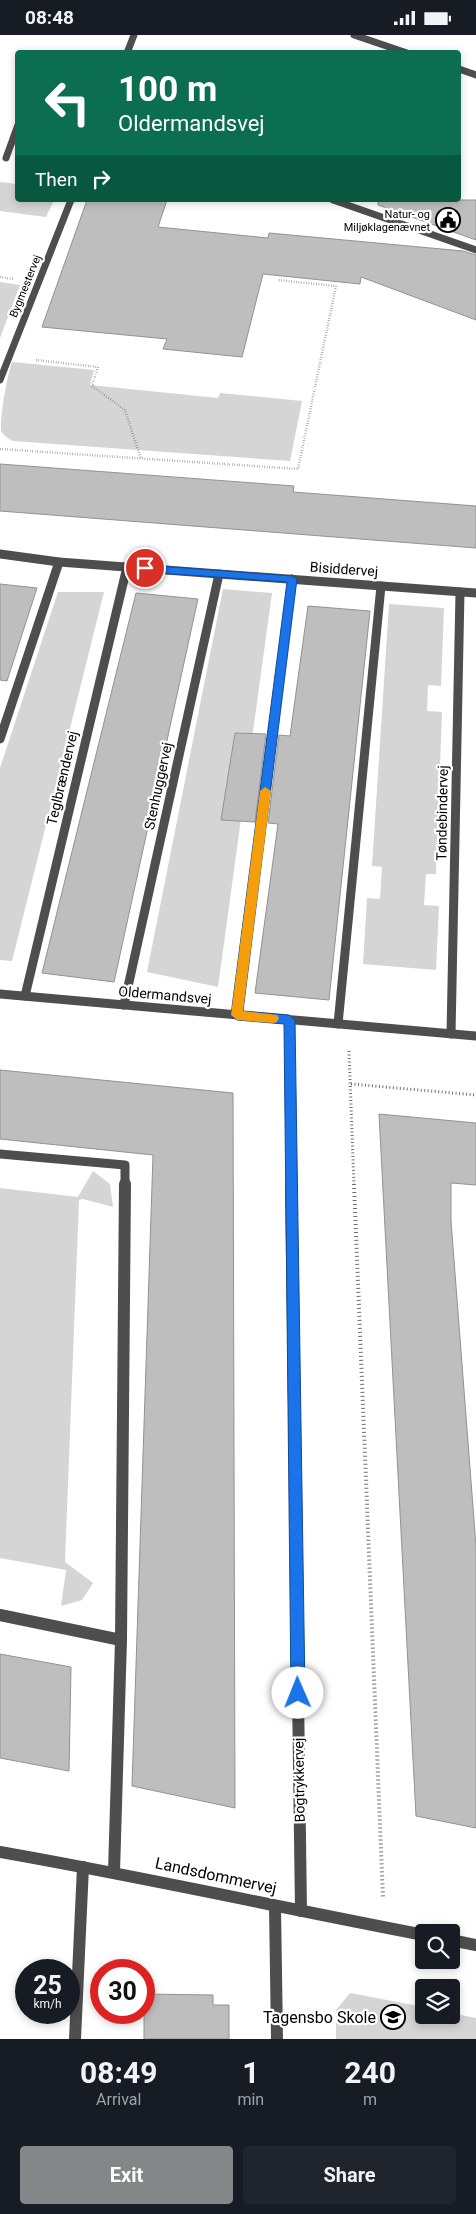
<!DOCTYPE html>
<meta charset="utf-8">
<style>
:root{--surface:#171b24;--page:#20242c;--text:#f1f3f6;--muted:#9ea1a6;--accent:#858687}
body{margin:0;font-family:Roboto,sans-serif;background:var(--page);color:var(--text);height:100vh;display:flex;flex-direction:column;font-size:19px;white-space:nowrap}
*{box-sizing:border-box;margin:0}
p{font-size:16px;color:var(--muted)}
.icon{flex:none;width:28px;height:28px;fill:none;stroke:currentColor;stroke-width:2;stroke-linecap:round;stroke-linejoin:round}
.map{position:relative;height:2004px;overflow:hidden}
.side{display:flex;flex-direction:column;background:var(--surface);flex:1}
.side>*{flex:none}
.top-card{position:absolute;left:15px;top:15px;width:446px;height:152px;border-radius:5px;box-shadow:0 2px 8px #0003;background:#0b6e4f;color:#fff;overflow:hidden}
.fabs{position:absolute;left:415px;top:1889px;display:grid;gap:10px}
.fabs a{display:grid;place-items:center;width:45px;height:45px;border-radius:5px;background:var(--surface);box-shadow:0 2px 8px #0003;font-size:25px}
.speed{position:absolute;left:15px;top:1924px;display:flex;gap:10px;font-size:25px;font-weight:700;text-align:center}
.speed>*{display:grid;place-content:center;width:65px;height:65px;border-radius:50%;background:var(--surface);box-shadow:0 2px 8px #0003;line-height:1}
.speed small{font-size:12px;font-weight:400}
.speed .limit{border:8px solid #d22;background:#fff;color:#111}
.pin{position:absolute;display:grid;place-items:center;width:42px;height:42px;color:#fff;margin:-21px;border:2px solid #fff;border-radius:50%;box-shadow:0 1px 5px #0007}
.me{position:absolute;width:55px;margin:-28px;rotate:359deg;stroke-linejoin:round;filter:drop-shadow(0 0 4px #0008)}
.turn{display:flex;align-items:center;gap:18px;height:105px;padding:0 20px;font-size:22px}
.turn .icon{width:65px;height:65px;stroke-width:2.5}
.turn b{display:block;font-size:35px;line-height:42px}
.then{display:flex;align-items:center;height:48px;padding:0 20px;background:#0003;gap:10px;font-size:19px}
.eta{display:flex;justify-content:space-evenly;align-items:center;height:85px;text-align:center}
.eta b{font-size:30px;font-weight:700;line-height:35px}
.action{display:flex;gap:10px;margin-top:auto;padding:10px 20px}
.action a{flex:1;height:58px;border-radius:5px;background:var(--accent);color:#fff;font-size:20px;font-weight:700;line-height:58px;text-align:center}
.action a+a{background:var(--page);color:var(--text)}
.status{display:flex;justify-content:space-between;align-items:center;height:35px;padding:0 25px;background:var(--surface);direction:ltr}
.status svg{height:14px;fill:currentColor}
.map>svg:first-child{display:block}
.green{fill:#d5d5d5}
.building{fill:#bebebe;stroke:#929292}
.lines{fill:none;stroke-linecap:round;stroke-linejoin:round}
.path-far2{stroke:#707070;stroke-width:2.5;stroke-dasharray:0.5 2;stroke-linecap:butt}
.path-far1{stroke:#707070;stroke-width:3;stroke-dasharray:1 2.5;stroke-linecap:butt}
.path{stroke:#707070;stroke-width:4;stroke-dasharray:1 3;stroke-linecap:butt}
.service-far2{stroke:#4e4e4e;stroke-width:7}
.service-far1{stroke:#4e4e4e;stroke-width:9}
.service{stroke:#4e4e4e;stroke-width:12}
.minor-far2{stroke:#4e4e4e;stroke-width:7}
.minor-far1{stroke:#4e4e4e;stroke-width:9}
.minor{stroke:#4e4e4e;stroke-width:12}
.route{fill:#1a73e8;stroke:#114b97}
.slow{fill:#f59e0b}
.labels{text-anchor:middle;stroke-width:4.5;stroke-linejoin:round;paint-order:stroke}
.far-poi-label{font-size:11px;fill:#000;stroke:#fff;text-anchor:end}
.far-street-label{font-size:11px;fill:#000;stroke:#fff}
.street-label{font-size:14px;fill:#000;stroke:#fff}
.near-street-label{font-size:16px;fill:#000;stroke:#fff}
.near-poi-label{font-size:16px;fill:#000;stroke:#fff;text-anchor:end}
</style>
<div class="status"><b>08:48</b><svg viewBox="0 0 49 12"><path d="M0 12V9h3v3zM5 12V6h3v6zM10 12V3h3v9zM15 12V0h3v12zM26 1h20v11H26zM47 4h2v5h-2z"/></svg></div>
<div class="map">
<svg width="476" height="2004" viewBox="0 0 476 2004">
<rect width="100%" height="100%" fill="#fff"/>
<g class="green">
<polygon points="0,147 17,149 18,165 54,165 46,182 0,176"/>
<polygon points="0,247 20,250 0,303"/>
<path d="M12 327 94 335 90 350 218 363 220 358 302 366 290 426 13 406C9 404 4 401 1 396 0 381 7 342 12 327Z"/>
<polygon points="223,554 272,558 218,952 147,937"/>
<polygon points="58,557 104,557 12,926 0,925 0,733"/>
<polygon points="389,569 444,573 441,651 428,650 427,676 442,677 436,839 426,839 424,870 439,871 436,935 363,929 367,863 380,864 382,832 372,831"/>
<polygon points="93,1136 110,1149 113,1172 83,1164 79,1165 65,1527 93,1548 82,1565 61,1571 66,1535 0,1523 0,1153 78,1162"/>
<polygon points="350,1958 424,1972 424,1980 451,1980 451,1978 476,1983 476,2004 336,2004 336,1975"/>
</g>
<g class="building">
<polygon points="87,165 167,165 158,192 268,203 269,198 463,216 476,220 476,285 361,242 360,249 263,239 242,322 163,314 167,304 42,292"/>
<polygon points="378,165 476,165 476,205 378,170"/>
<polygon points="0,429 294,451 293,457 476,471 476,513 0,476"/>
<polygon points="0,549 37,553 7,646 0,645"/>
<polygon points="136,558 198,564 114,947 42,938"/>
<polygon points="308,571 370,576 329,965 255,958 278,789 268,788 279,700 290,701"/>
<polygon points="235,698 266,699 255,787 221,785"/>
<polygon points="0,1035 233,1058 235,1773 132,1751 153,1120 0,1104"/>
<polygon points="379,1079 476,1088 476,1150 451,1148 451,1186 476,1511 476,1793 416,1781"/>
<polygon points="0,1619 71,1632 69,1736 0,1723"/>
<polygon points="144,1959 213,1960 213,1970 229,1970 229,2004 144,2004"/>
</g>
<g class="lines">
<g class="path-far2">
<polyline points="0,242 13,244"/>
<polyline points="36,325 98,332 92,351 125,375 141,424"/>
<polyline points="0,414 298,434 336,251 278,245"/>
</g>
<g class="path-far1">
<polyline points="349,1016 354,1151"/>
<polyline points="351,1049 476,1060"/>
</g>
<polyline class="path" points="354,1149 383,1864"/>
<g class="service-far2">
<polyline points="6,123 18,90"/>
<polyline points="0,345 71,165"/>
</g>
<g class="service-far1">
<polyline points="0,704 59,527"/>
<polyline points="25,961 127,532"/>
<polyline points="124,970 219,539"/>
<polyline points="237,980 292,544"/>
<polyline points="338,989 381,551"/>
<polyline points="451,999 460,557"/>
<polyline points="0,1119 125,1130 125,1151"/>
</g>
<g class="service">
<polyline points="0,1580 121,1605"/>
<polyline points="114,1837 121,1605 125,1149"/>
<polyline points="75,2004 83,1832"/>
</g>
<g class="minor-far2">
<polyline points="354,0 407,18"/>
<polyline points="127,18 134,0"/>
<polyline points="459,34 476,40"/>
<polyline points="333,165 476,215"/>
</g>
<g class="minor-far1">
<polyline points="0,519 59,527 476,558"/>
<polyline points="0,959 476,1001"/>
<polyline points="289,985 291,1151"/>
</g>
<g class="minor">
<polyline points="291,1149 301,1876"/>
<path d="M0 1817C142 1842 283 1873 424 1900"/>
<polyline points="275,1871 277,2004"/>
<polyline points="451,1905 476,1910"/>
</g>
</g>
<polygon class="route" points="145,530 292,541 297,544 243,976 289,980 295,985 305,1658 303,1663 298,1665 293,1663 291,1658 284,989 237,985 231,980 287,547 145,537 140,533"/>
<polygon class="slow" points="265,752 271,756 243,976 277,980 279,983 277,987 273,988 237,985 231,980 260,756"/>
<defs>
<symbol id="civic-ring" viewBox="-11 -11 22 22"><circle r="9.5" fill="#fff" stroke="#000" stroke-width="1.5"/><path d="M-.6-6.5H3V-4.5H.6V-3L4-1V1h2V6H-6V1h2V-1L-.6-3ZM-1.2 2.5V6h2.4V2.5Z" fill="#000"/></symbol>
<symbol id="school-ring" viewBox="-11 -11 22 22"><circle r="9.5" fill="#fff" stroke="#000" stroke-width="1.5"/><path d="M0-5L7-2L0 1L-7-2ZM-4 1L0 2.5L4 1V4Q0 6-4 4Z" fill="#000"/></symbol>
</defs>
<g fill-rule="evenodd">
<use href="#civic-ring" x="434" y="171" width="28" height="28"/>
<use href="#school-ring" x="379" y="1968" width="28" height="28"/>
</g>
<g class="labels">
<g class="far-poi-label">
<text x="430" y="183">Natur- og<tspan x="430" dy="13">Miljøklagenævnet</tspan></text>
</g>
<g class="far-street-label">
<text transform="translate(25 251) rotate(-68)" y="4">Bygmestervej</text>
</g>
<g class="street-label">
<text transform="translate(344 534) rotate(4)" y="5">Bisiddervej</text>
<text transform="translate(62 743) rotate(-77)" y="5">Teglbrændervej</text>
<text transform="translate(158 751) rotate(-78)" y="5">Stenhuggervej</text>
<text transform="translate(442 778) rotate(-89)" y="5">Tøndebindervej</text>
<text transform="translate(165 960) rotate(5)" y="5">Oldermandsvej</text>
<text transform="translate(299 1745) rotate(-91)" y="5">Bogtrykkervej</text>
</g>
<g class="near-street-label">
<text transform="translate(216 1840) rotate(12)" y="6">Landsdommervej</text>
</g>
<g class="near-poi-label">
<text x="376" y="1988">Tagensbo Skole</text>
</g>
</g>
</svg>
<div class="fabs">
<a><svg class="icon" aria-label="search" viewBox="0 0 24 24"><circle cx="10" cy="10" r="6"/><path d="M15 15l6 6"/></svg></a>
<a><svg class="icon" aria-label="layers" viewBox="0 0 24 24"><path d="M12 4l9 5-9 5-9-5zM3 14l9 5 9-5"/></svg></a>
</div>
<div class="speed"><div>25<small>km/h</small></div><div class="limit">30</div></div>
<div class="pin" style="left:145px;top:533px;background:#d93025"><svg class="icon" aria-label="arrive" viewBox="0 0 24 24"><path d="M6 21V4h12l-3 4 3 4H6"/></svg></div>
<svg class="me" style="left:298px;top:1658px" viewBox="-20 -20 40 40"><circle r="19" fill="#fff"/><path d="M0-13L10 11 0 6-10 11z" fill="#1a73e8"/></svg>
<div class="top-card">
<div class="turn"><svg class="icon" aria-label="left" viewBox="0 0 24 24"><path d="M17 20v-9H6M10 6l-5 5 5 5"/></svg><div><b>100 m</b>Oldermandsvej</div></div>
<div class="then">Then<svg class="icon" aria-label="right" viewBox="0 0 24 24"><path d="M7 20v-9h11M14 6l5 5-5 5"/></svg></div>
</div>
</div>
<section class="side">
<div class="eta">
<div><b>08:49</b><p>Arrival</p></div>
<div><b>1</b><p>min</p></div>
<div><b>240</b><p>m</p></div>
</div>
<div class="action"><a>Exit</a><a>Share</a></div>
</section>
